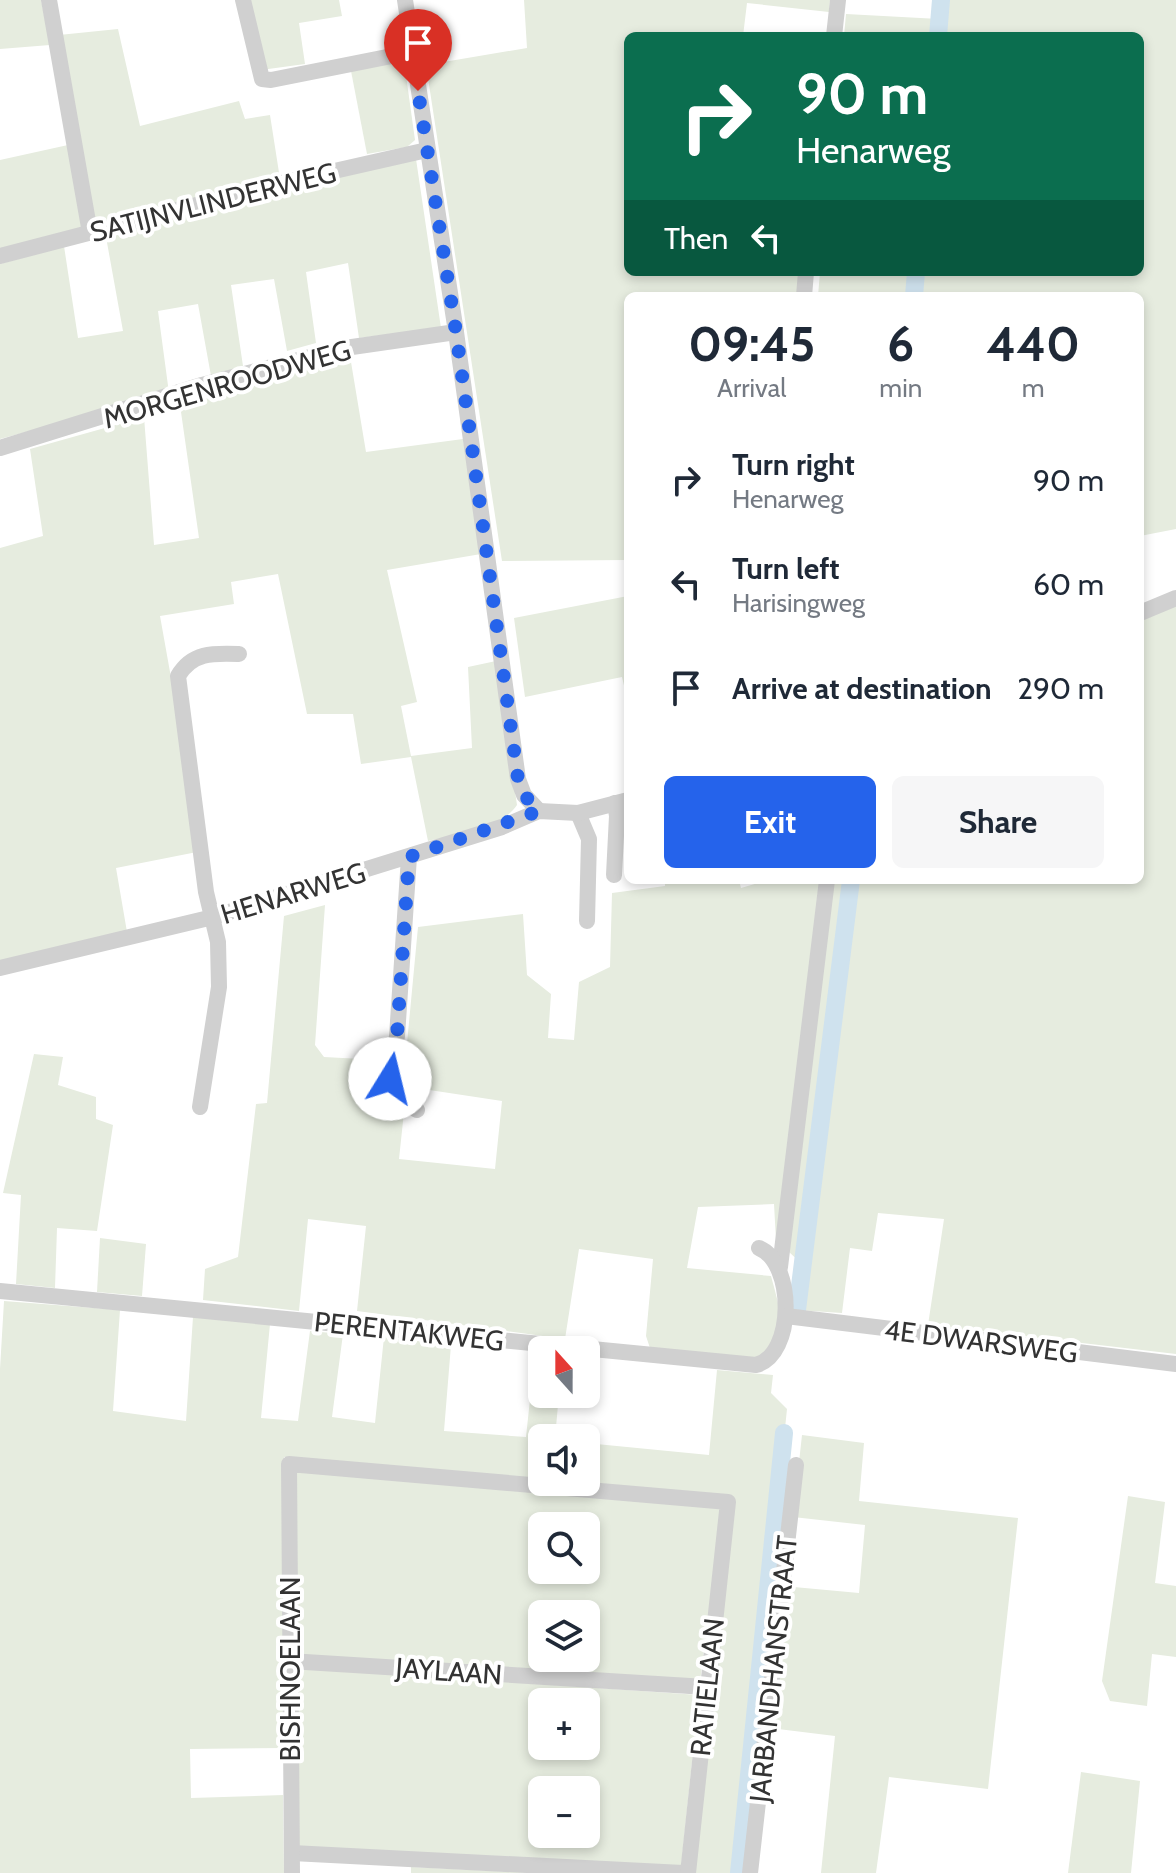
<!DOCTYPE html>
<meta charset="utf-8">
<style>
:root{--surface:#fff;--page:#f6f6f7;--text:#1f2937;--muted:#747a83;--accent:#2563eb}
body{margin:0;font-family:Cabin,sans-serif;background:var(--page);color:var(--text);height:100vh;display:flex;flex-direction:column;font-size:30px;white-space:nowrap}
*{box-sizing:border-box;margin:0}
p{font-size:26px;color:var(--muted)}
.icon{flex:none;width:44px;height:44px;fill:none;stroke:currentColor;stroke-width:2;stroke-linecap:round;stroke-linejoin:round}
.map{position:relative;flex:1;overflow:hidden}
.sheet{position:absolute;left:624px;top:292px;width:520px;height:592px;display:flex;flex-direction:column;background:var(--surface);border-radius:12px;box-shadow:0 4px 12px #0003}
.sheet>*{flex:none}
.banner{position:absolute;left:624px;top:32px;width:520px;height:244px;border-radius:12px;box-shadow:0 4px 12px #0003;background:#0b6e4f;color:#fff;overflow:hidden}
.needle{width:52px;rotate:339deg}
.controls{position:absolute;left:528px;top:1336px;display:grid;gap:16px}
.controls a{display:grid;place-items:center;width:72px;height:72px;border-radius:12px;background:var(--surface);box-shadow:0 4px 12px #0003;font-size:40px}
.pin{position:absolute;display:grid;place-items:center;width:68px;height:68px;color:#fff;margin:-82px -34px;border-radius:50% 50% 50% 0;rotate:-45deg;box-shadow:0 0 8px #0007}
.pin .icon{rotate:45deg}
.me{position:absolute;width:88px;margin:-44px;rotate:9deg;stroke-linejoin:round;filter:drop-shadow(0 0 6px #0008)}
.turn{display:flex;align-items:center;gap:28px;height:168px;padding:0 40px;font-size:36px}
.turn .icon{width:104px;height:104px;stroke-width:2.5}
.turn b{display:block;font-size:56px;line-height:68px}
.then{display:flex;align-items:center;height:76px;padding:0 40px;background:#0003;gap:16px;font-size:30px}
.eta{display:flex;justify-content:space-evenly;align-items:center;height:136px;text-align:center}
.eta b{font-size:48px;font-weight:700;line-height:56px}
.primary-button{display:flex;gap:16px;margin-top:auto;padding:16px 40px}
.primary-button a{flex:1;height:92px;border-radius:12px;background:var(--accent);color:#fff;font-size:32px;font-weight:700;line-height:92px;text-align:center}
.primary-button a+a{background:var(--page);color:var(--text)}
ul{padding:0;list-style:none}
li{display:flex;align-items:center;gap:24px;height:104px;padding:0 40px}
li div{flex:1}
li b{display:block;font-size:30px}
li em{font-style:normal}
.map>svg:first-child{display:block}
.green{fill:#e6ecdf;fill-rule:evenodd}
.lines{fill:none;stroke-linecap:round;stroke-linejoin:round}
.canal{stroke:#cfe2ee;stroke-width:18}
.minor{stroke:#d0d0d0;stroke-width:16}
.route{stroke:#2563eb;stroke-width:14;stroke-dasharray:0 25.2}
.labels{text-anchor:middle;stroke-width:8;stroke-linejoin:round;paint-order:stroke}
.street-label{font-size:28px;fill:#333;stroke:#fff}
</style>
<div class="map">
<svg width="1176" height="1873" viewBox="0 0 1176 1873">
<rect width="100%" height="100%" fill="#fff"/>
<g class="green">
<polygon points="0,0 41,0 50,45 0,49"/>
<polygon points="245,0 339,0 342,16 299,23 305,64 261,70"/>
<polygon points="524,0 830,0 829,12 747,3 743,36 628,36 628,272 801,275 799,296 628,296 628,560 502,561 426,65 527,48"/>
<polygon points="949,0 1176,0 1176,529 1140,536 1140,296 921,296 924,272 1140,272 1140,36 945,36"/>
<polygon points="846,14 939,19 938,36 844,36"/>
<polygon points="118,29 140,126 239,101 245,119 270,115 280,179 93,225 59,35"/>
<polygon points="404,61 415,140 407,147 367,154 351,71"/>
<polygon points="68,145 83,229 0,250 0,160"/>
<polygon points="416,159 441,328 359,338 348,263 306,272 316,343 287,351 274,279 231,285 243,366 211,376 198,304 158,311 169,393 0,439 0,264 64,246 78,338 123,331 106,237 280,190"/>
<polygon points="820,272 916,272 914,296 818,296"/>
<path d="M350 356 366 452 463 439 481 554 387 570 417 702 401 706 411 756 472 748 468 667 496 661 517 805C498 832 458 834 428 841L411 757 361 764 353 714H307L278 574 231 582 234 604 160 616 202 851 116 868 127 932 0 964V548L43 536 30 449 144 417 154 545 199 538 180 405Z"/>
<polygon points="628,596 628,703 622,677 525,697 514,618"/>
<path d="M1176 605V1354L928 1325 944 1219 878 1213 872 1251 850 1248 842 1313 797 1310 802 1264 776 1240 774 1204 698 1207 687 1268 771 1276C780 1310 790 1334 761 1360L650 1348 646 1336 653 1259 579 1249 565 1339 357 1311 366 1226 308 1219 299 1311 203 1300 205 1269 238 1257 256 1104 267 1103 284 916 325 905 315 1045 324 1057 362 1059 360 1078 392 1079 391 1092 404 1112 399 1159 495 1169 502 1101 403 1086 418 927 523 914 527 975 551 994 548 1038 574 1040 579 982 610 967 612 893 665 886V880H739L741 888 768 880H1140V619Z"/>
<polygon points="34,1054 63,1057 58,1085 96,1097 96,1119 113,1125 97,1231 57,1228 55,1288 16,1284 21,1195 3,1193"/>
<polygon points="100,1238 146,1244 142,1296 97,1292"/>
<polygon points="4,1301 120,1310 113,1411 186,1421 193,1317 270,1324 261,1418 298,1421 310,1331 343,1334 332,1417 375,1423 384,1337 451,1345 444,1431 526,1437 535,1352 542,1353 542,1394 559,1394 555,1438 542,1438 542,1480 284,1457 285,1748 190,1749 191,1798 283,1795 284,1873 0,1873 0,1369"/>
<polygon points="717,1370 773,1375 771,1393 787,1409 739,1873 693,1873 732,1497 586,1482 586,1443 709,1455"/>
<polygon points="802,1435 864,1443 859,1501 1018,1518 988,1789 889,1777 876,1873 821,1873 835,1736 770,1728 783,1586 859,1593 865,1525 793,1517"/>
<path d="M294 1470 722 1506 700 1682 293 1656ZM542 1526H586V1570H542ZM542 1614H586V1658H542Z"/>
<polygon points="1128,1496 1165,1502 1155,1583 1176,1586 1176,1657 1152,1654 1147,1706 1110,1701 1102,1681"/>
<path d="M294 1667 699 1695 681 1867 297 1846ZM542 1702H586V1746H542ZM542 1790H586V1834H542Z"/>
<polygon points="1081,1772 1140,1781 1131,1873 1068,1873"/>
<polygon points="411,1867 539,1873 411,1873"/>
</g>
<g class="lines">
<g class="canal">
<polyline points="938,36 941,0"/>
<polyline points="914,296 916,272"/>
<polyline points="797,1310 851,880"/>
<polyline points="739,1873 784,1433"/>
</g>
<g class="minor">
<polyline points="49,0 90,233"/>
<polyline points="243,0 262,79 271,80 412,52"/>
<polyline points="405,0 456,332 518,779 524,795 539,811"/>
<polyline points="834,36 838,0"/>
<polyline points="0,256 277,184 427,150"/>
<polyline points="804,296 806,272"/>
<polyline points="0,448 202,385 345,348 456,332"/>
<polyline points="1140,613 1176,598"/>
<polyline points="578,813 589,839 587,921"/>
<polyline points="409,857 397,1036 390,1079 392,1090 401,1101 417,1110"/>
<polyline points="614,875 617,816 615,803"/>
<polyline points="0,968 213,917 502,827 539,811 578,813 628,800"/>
<path d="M200 1107 219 987 218 942 206 892 178 676C192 652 213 653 239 654"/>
<polyline points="780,1267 827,880"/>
<path d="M0 1291 756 1365C795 1355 795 1263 759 1248"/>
<polyline points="786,1316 1176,1364"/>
<polyline points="289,1661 706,1687"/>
<polyline points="292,1853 683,1873"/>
<polyline points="292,1873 289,1464 728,1502 688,1873"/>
<polyline points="750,1873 796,1465"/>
</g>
</g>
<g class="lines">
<polyline class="route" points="390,1079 397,1036 409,857 539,811 524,795 518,779 456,332 418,91"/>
</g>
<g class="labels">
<g class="street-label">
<text transform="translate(213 202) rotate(-14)" y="10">SATIJNVLINDERWEG</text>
<text transform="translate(227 384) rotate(-16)" y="10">MORGENROODWEG</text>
<text transform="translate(293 893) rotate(-17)" y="10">HENARWEG</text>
<text transform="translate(409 1331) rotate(6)" y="10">PERENTAKWEG</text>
<text transform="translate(981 1341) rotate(7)" y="10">4E DWARSWEG</text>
<text transform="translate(290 1669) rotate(-90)" y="10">BISHNOELAAN</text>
<text transform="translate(773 1669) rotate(-84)" y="10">JARBANDHANSTRAAT</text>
<text transform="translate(449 1671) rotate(4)" y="10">JAYLAAN</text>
<text transform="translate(707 1687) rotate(-84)" y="10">RATIELAAN</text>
</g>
</g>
</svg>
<div class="controls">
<a><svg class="needle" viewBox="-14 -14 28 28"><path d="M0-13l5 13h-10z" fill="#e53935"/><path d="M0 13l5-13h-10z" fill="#747a83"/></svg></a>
<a><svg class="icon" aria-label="sound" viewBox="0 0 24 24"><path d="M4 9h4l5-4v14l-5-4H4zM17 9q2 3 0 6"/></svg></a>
<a><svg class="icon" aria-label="search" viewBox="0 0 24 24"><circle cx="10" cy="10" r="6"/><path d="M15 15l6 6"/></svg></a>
<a><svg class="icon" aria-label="layers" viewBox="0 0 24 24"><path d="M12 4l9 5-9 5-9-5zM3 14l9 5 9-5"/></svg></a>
<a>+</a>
<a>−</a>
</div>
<div class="pin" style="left:418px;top:91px;background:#d93025"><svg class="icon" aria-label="arrive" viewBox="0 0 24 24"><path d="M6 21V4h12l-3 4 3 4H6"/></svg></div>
<svg class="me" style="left:390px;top:1079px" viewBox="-20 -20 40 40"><circle r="19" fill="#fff"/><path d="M0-13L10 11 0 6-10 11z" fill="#2563eb"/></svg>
<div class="banner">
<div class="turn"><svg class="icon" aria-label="right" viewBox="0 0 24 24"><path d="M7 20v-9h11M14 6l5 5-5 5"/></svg><div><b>90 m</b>Henarweg</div></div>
<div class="then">Then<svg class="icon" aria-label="left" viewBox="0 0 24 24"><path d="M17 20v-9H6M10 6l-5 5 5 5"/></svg></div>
</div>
<section class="sheet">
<div class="eta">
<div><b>09:45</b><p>Arrival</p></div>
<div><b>6</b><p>min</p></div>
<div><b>440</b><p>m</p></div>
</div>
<ul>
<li><svg class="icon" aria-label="right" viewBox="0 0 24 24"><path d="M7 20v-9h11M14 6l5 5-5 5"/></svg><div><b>Turn right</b><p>Henarweg</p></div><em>90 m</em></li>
<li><svg class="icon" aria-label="left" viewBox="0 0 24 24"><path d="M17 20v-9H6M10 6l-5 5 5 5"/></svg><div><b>Turn left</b><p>Harisingweg</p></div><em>60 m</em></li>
<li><svg class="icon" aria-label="arrive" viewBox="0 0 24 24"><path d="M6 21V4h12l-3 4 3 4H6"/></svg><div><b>Arrive at destination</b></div><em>290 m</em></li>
</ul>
<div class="primary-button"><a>Exit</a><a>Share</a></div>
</section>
</div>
